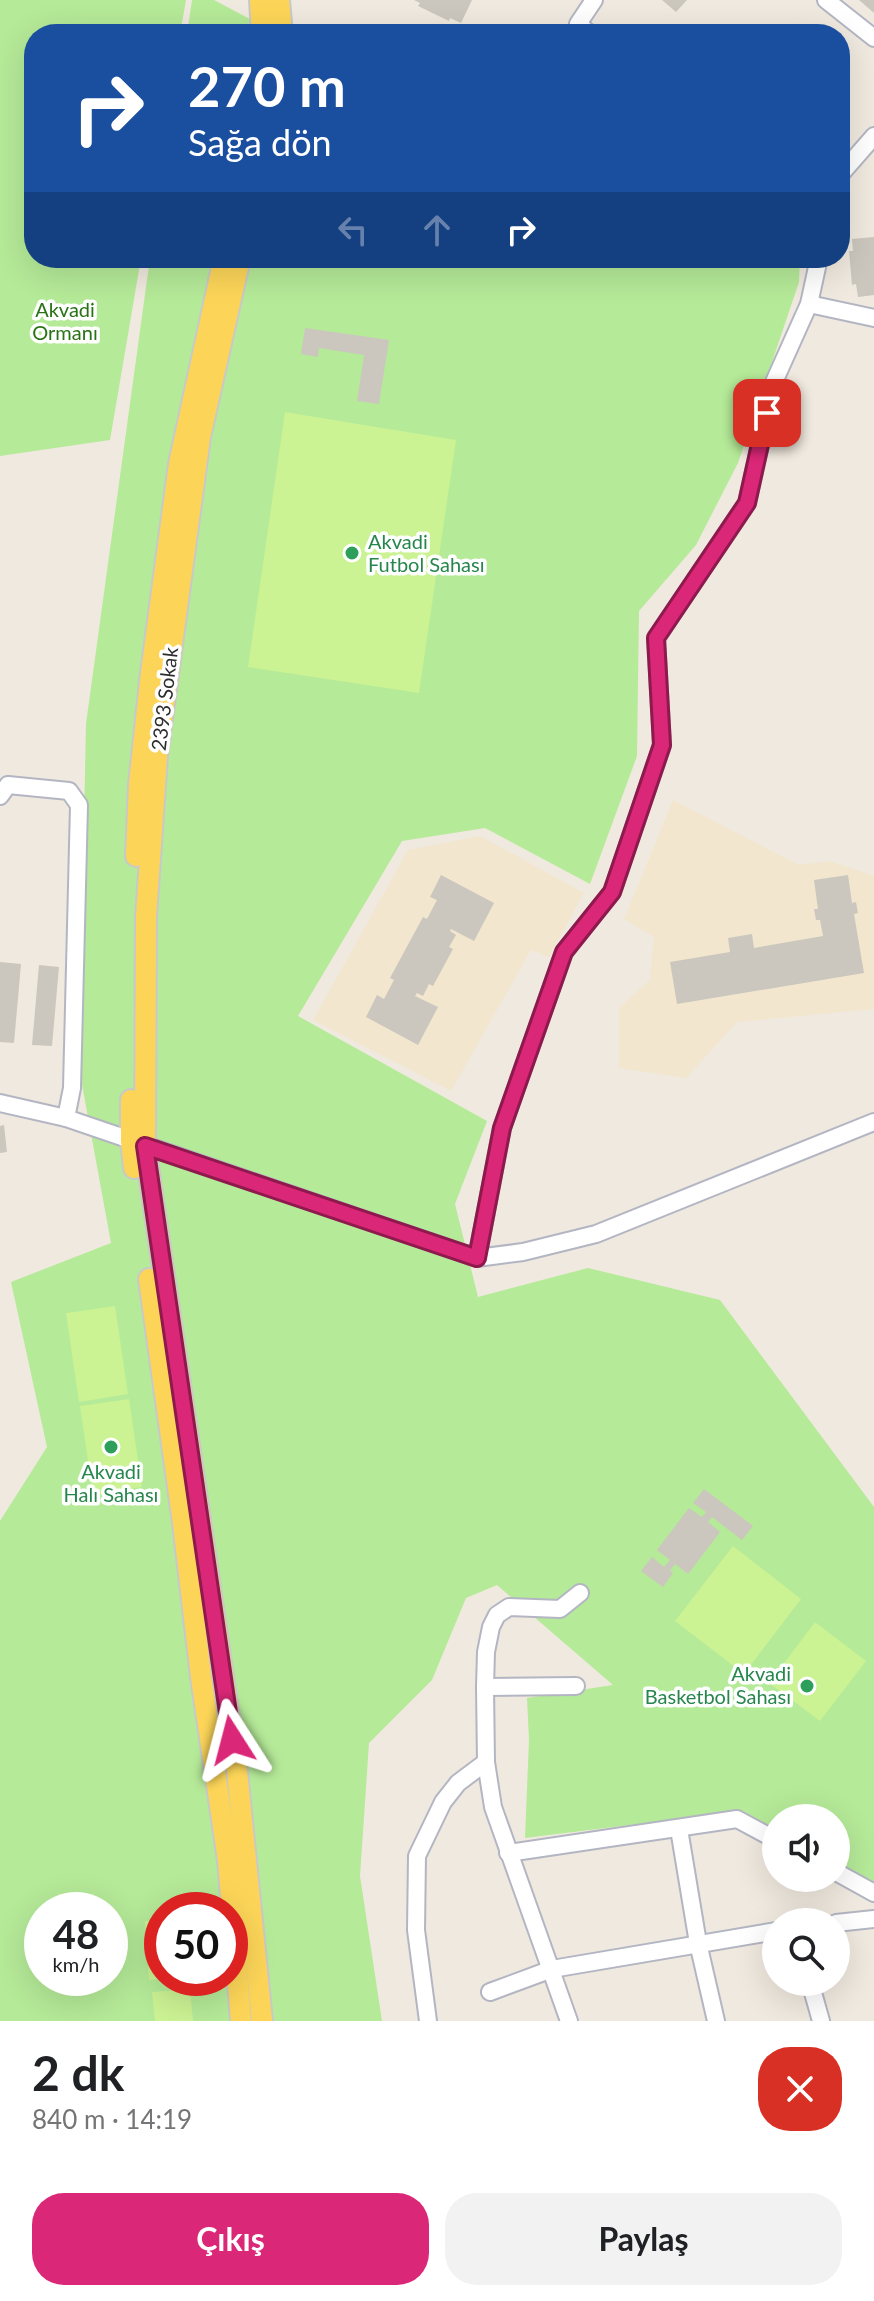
<!DOCTYPE html>
<html lang="tr">
<meta charset="utf-8">
<style>
:root{--surface:#fff;--page:#f2f2f2;--text:#202124;--muted:#757577;--accent:#db2777}
body{margin:0;font-family:Lato,sans-serif;background:var(--page);color:var(--text);height:100vh;display:flex;flex-direction:column;font-size:30px;white-space:nowrap}
*{box-sizing:border-box;margin:0}
p{font-size:26px;color:var(--muted)}
.icon{flex:none;width:44px;height:44px;fill:none;stroke:currentColor;stroke-width:2;stroke-linecap:round;stroke-linejoin:round}
.map{position:relative;height:2021px;overflow:hidden}
.side{display:flex;flex-direction:column;background:var(--surface);flex:1}
.side>*{flex:none}
.top-card{position:absolute;left:24px;top:24px;width:826px;height:244px;border-radius:32px;box-shadow:0 8px 32px #0002;background:#1a4fa0;color:#fff;overflow:hidden}
.controls{position:absolute;left:762px;top:1804px;display:grid;gap:16px}
.controls a{display:grid;place-items:center;width:88px;height:88px;border-radius:50%;background:var(--surface);box-shadow:0 8px 32px #0002;font-size:40px}
.speed{position:absolute;left:24px;top:1892px;display:flex;gap:16px;font-size:40px;font-weight:700;text-align:center}
.speed>*{display:grid;place-content:center;width:104px;height:104px;border-radius:50%;background:var(--surface);box-shadow:0 8px 32px #0002;line-height:1}
.speed small{font-size:20px;font-weight:400}
.speed .limit{border:12px solid #d22;background:#fff;color:#111}
.pin{position:absolute;display:grid;place-items:center;width:68px;height:68px;color:#fff;margin:-34px;border-radius:16px;box-shadow:0 4px 12px #0006}
.me{position:absolute;width:88px;margin:-44px;rotate:351deg;stroke-linejoin:round;filter:drop-shadow(0 0 6px #0008)}
.turn{display:flex;align-items:center;gap:28px;height:168px;padding:0 32px;font-size:36px}
.turn .icon{width:104px;height:104px;stroke-width:2.5}
.turn b{display:block;font-size:56px;line-height:68px}
.lanes{display:flex;align-items:center;height:76px;padding:0 32px;background:#0003;justify-content:center;gap:40px;direction:ltr}
.lanes .off{opacity:.35}
.round{display:grid;place-items:center;flex:none;width:84px;height:84px;border-radius:32px;background:var(--page)}
.headline{display:flex;align-items:center;justify-content:space-between;height:136px;padding:0 32px}
h1{font-size:48px;font-weight:700;line-height:60px}
.action{display:flex;gap:16px;margin-top:auto;padding:16px 32px}
.action a{flex:1;height:92px;border-radius:32px;background:var(--accent);color:#fff;font-size:32px;font-weight:700;line-height:92px;text-align:center}
.action a+a{background:var(--page);color:var(--text)}
.map>svg:first-child{display:block}
.education{fill:#f2e6ce}
.green{fill:#b5ea98;fill-rule:evenodd}
.pitch{fill:#cbf293}
.building{fill:#cbc7be}
.lines{fill:none;stroke-linecap:round;stroke-linejoin:round}
.minor-casing{stroke:#b3b6c2;stroke-width:20}
.major-casing{stroke:#c9c9c9;stroke-width:24}
.minor{stroke:#fff;stroke-width:16}
.major{stroke:#fcd558;stroke-width:20}
.route-casing{stroke:#8e194d;stroke-width:20}
.route{stroke:#db2777;stroke-width:14}
.leisure-dot{fill:#2e9e5b;stroke:#fff;stroke-width:3}
.labels{text-anchor:middle;stroke-width:7;stroke-linejoin:round;paint-order:stroke}
.park-label{font-size:20px;fill:#297315;stroke:#fff}
.leisure-label{font-size:20px;fill:#27864d;stroke:#fff;text-anchor:start}
.street-label{font-size:20px;fill:#2e2e2e;stroke:#fff}
</style>
<div class="map">
<svg width="874" height="2021" viewBox="0 0 874 2021">
<rect width="100%" height="100%" fill="#f0e9df"/>
<g class="education">
<polygon points="673,800 799,865 830,861 874,876 874,1009 737,1022 686,1078 619,1068 619,1008 650,980 654,937 624,919"/>
<polygon points="480,836 584,893 549,957 531,950 451,1091 313,1020 408,850"/>
</g>
<g class="green">
<polygon points="0,0 186,0 180,34 34,34 34,258 141,258 110,440 0,456"/>
<polygon points="192,0 214,0 278,34 187,34"/>
<path d="M150 258H800L799 282 738 463 696 545 639 611 637 756 590 884 485 828 402 841 298 1016 487 1121 455 1204 478 1297 588 1268 720 1300 874 1507V1882L836 1862V1818H776V1829L743 1811 525 1838 529 1740 527 1698 613 1685 497 1585 466 1598 432 1680 369 1743 360 1876 382 2021H0V1521L47 1447 11 1282 111 1243 79 1068 86 724ZM42 1910H110V1978H42ZM162 1910H230V1978H162Z"/>
</g>
<g class="pitch">
<polygon points="285,412 456,440 419,693 248,667"/>
<polygon points="115,1306 128,1394 79,1402 66,1313"/>
<polygon points="129,1399 142,1487 93,1495 80,1406"/>
<polygon points="733,1546 801,1599 744,1674 675,1621"/>
<polygon points="815,1622 866,1661 820,1721 769,1683"/>
<polygon points="162,1920 162,1978 168,1978 149,1980 145,1921"/>
<polygon points="190,1989 193,2021 155,2021 152,1992"/>
</g>
<g class="building">
<polygon points="414,0 472,0 461,23 450,18 449,21 418,6 420,3"/>
<polygon points="662,0 687,0 676,12"/>
<polygon points="859,0 874,0 874,13"/>
<polygon points="874,237 874,295 858,297 856,284 852,285 849,251 853,251 852,239"/>
<polygon points="305,328 389,340 379,404 357,401 364,355 319,348 318,357 301,354"/>
<polygon points="441,875 494,903 474,941 451,929 450,931 456,935 449,947 453,949 433,986 429,984 423,996 417,993 415,996 438,1007 418,1045 366,1017 377,995 384,999 394,980 390,978 423,917 427,919 437,900 430,897"/>
<polygon points="848,875 852,903 856,902 858,913 854,914 864,973 677,1004 670,962 730,952 728,938 752,934 754,948 823,936 820,920 816,920 814,909 818,909 814,880"/>
<polygon points="0,962 21,964 14,1043 0,1042"/>
<polygon points="39,965 59,967 52,1046 32,1045"/>
<polygon points="4,1125 7,1152 0,1153 0,1126"/>
<polygon points="704,1489 753,1526 742,1540 712,1517 708,1522 720,1532 688,1574 675,1564 670,1571 673,1573 663,1587 641,1571 652,1557 664,1567 670,1560 657,1550 689,1508 702,1517 706,1512 693,1503"/>
</g>
<g class="lines">
<defs>
<g id="minor">
<polyline points="826,0 874,38"/>
<polyline points="590,34 578,24 594,0"/>
<polyline points="840,175 874,136"/>
<polyline points="809,304 874,318"/>
<polyline points="0,796 8,785 69,791 79,805 72,1088 66,1118"/>
<polyline points="0,1103 66,1118 477,1258 523,1252 596,1234 874,1122"/>
<polyline points="477,1258 502,1128 564,952 612,892 662,745 656,638 747,503 774,382 809,304 819,258"/>
<polyline points="485,1687 576,1686"/>
<polyline points="679,1829 698,1943 716,2021"/>
<polyline points="508,1853 737,1819 776,1840"/>
<polyline points="836,1872 874,1893"/>
<polyline points="836,1923 874,1919"/>
<polyline points="810,1982 821,2021"/>
<polyline points="490,1992 552,1969 776,1931"/>
<polyline points="428,2021 416,1930 417,1856 443,1802 458,1783 486,1762"/>
<polyline points="569,2021 493,1807 486,1762 485,1687 486,1652 491,1627 497,1615 509,1607 560,1609 580,1593"/>
</g>
<g id="major">
<polyline points="260,0 262,34"/>
<polyline points="279,0 282,34"/>
<polyline points="240,258 200,437 157,756 146,917 145,1146 237,1771 262,2021"/>
<polyline points="136,856 139,784 151,673 179,464 224,258"/>
<polyline points="131,1100 131,1141 134,1168"/>
<polyline points="149,1279 183,1523 201,1677 228,1860 241,2021"/>
</g>
</defs>
<use href="#minor" class="minor-casing"/>
<use href="#major" class="major-casing"/>
<use href="#minor" class="minor"/>
<use href="#major" class="major"/>
</g>
<g class="lines">
<defs>
<polyline id="route" points="232,1740 145,1146 477,1258 502,1128 564,952 612,892 662,745 656,638 747,503 767,413"/>
</defs>
<use href="#route" class="route-casing"/>
<use href="#route" class="route"/>
</g>
<g class="leisure-dot">
<circle cx="352" cy="553" r="8"/>
<circle cx="111" cy="1447" r="8"/>
<circle cx="807" cy="1686" r="8"/>
</g>
<g class="labels">
<g class="park-label">
<text x="65" y="317">Akvadi<tspan x="65" dy="23">Ormanı</tspan></text>
</g>
<g class="leisure-label">
<text x="368" y="549">Akvadi<tspan x="368" dy="23">Futbol Sahası</tspan></text>
<text x="111" y="1479" text-anchor="middle">Akvadi<tspan x="111" dy="23">Halı Sahası</tspan></text>
<text x="791" y="1681" text-anchor="end">Akvadi<tspan x="791" dy="23">Basketbol Sahası</tspan></text>
</g>
<g class="street-label">
<text transform="translate(165 699) rotate(-83)" y="7">2393 Sokak</text>
</g>
</g>
</svg>
<div class="controls">
<a><svg class="icon" aria-label="sound" viewBox="0 0 24 24"><path d="M4 9h4l5-4v14l-5-4H4zM17 9q2 3 0 6"/></svg></a>
<a><svg class="icon" aria-label="search" viewBox="0 0 24 24"><circle cx="10" cy="10" r="6"/><path d="M15 15l6 6"/></svg></a>
</div>
<div class="speed"><div>48<small>km/h</small></div><div class="limit">50</div></div>
<div class="pin" style="left:767px;top:413px;background:#d93025"><svg class="icon" aria-label="arrive" viewBox="0 0 24 24"><path d="M6 21V4h12l-3 4 3 4H6"/></svg></div>
<svg class="me" style="left:232px;top:1740px" viewBox="-20 -20 40 40"><path d="M0-17L14 15 0 8-14 15z" fill="#db2777" stroke="#fff" stroke-width="4"/></svg>
<div class="top-card">
<div class="turn"><svg class="icon" aria-label="right" viewBox="0 0 24 24"><path d="M7 20v-9h11M14 6l5 5-5 5"/></svg><div><b>270 m</b>Sağa dön</div></div>
<div class="lanes"><svg class="icon off" aria-label="left" viewBox="0 0 24 24"><path d="M17 20v-9H6M10 6l-5 5 5 5"/></svg><svg class="icon off" aria-label="ahead" viewBox="0 0 24 24"><path d="M12 20V5M6 11l6-6 6 6"/></svg><svg class="icon" aria-label="right" viewBox="0 0 24 24"><path d="M7 20v-9h11M14 6l5 5-5 5"/></svg></div>
</div>
</div>
<section class="side">
<div class="headline"><div><h1>2 dk</h1><p>840 m · 14:19</p></div><a class="round" style="background:#d93025;color:#fff"><svg class="icon" aria-label="close" viewBox="0 0 24 24"><path d="M6 6l12 12M18 6L6 18"/></svg></a></div>
<div class="action"><a>Çıkış</a><a>Paylaş</a></div>
</section>
